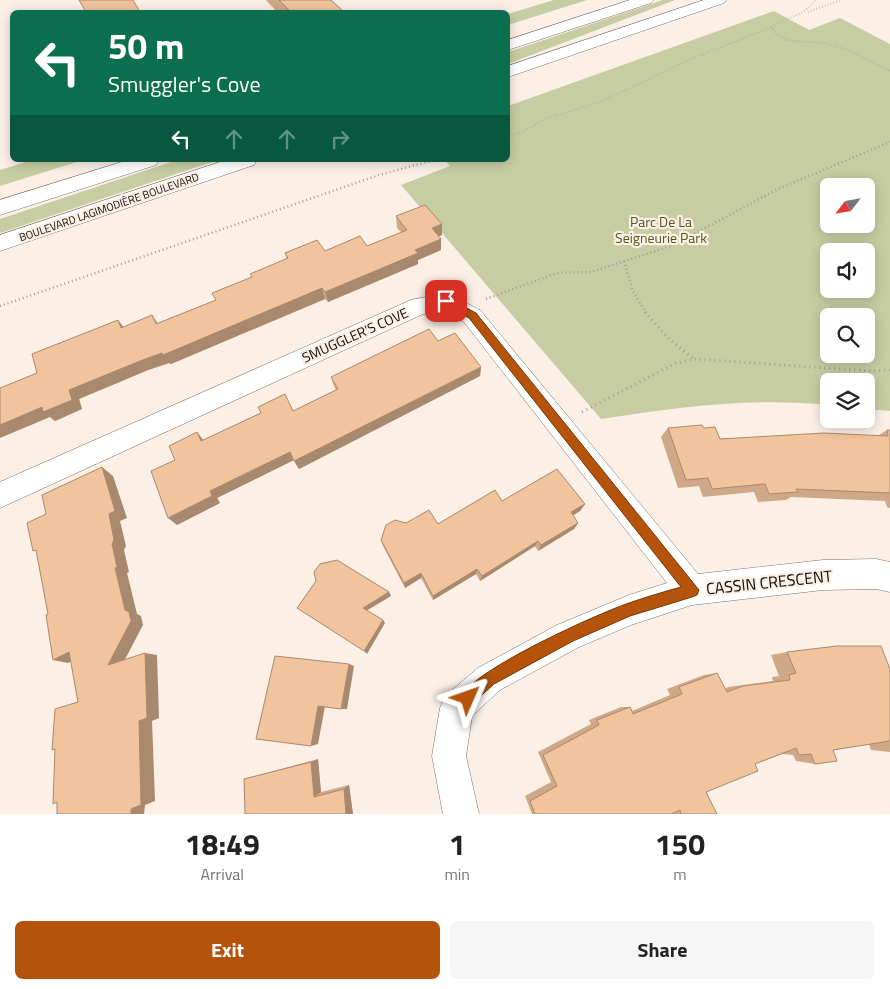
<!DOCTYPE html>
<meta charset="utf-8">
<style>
:root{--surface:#fff;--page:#f6f6f6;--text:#222;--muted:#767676;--accent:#b45309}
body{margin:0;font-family:"Titillium Web",sans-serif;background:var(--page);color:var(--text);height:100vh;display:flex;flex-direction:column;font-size:19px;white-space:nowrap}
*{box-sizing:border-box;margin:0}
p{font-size:16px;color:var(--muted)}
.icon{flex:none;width:28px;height:28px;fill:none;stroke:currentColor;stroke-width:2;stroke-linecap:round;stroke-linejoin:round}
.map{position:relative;height:814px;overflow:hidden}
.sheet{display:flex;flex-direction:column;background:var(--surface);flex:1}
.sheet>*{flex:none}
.guide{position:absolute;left:10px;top:10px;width:500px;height:152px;border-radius:8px;box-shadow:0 2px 12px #0003;background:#0b6e4f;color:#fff;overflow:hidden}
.needle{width:32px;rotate:239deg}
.controls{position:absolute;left:820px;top:178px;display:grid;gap:10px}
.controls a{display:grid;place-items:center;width:55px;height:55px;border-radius:8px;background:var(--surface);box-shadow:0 2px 12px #0003;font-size:25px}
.pin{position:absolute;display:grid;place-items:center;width:42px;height:42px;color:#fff;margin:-21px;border-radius:10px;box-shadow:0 2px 8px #0006}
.me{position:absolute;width:55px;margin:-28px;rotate:47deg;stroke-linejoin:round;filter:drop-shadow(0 0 4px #0008)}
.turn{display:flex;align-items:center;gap:18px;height:105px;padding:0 15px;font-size:22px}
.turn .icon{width:65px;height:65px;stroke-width:2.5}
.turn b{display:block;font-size:35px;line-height:42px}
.lanes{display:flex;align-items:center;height:48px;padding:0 15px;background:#0003;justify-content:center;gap:25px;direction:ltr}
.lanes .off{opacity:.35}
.eta{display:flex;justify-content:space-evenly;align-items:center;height:85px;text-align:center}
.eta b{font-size:30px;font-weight:700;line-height:35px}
.button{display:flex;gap:10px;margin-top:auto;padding:10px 15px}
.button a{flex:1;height:58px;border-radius:8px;background:var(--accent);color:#fff;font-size:20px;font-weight:700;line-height:58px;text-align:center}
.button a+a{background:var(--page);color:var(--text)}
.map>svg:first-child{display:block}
.green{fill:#c7cda2;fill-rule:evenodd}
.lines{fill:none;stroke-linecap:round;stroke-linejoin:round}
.street-casing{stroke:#7a7169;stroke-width:1}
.primary-casing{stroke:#7a7169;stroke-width:1}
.path-far2{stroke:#a59c95;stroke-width:2;stroke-dasharray:0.5 2.5;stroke-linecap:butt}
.path-far1{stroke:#a59c95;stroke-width:2.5;stroke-dasharray:1 3;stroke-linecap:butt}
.path{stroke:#a59c95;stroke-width:3;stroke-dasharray:1 4;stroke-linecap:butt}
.street{fill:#fff;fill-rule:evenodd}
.primary{fill:#fff;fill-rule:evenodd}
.wall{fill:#cfa987}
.shaded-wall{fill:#a9896e}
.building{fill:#f1c49d;stroke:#a9896e}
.route{fill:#b45309;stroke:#753606}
.labels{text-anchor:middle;stroke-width:4.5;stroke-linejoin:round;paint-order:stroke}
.far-street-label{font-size:11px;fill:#0e0b08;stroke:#fbefe6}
.park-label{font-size:14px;fill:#53581b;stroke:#fbefe6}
.street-label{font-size:14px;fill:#0e0b08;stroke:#fbefe6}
.near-street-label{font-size:16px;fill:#0e0b08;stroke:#fbefe6}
</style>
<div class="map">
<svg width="890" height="814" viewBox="0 0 890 814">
<rect width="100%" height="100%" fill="#fbefe6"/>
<g class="green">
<polygon points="554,0 587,0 508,25 508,14"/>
<polygon points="663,0 675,0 508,64 508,52"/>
<path d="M774 11 809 30 840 18 890 44V411L866 409V381H829V405C753 397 676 407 601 419L401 185 450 166 445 160H508V106ZM829 186H866V224H829ZM829 251H866V289H829ZM829 316H866V354H829Z"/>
<polygon points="32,160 83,160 0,186 0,170"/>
<polygon points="177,160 218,160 0,233 0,219"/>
</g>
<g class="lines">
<defs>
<polygon id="street" points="446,293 480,310 698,574 823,560 876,559 890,562 890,592 876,589 823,590 692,605 631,625 579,647 500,690 472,716 466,756 479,814 443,814 432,756 440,708 445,696 478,668 557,625 629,595 667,583 464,322 443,310 423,314 0,508 0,482 411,300"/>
<g id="primary">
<polygon points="630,0 654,0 651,3 508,50 508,40"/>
<polygon points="704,0 727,0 724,3 508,77 508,66"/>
<polygon points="128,160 159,160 156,165 0,215 0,200"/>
<polygon points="226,160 257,160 254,165 0,251 0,235"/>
</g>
</defs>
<use href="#street" class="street-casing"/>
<use href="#primary" class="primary-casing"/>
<g class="path-far2">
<path d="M815 0C804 17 787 16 772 27L775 33 787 40 828 44 848 50 890 71"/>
<polyline points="808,12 841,0"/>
<polyline points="508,137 526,130 547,118 598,103 691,59 772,27"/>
</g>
<g class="path-far1">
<polyline points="624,261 633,291 646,313"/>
<polyline points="486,299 557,273 591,272 671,246 778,189 890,142"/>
<polyline points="0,306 379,175 434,160"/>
</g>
<g class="path">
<polyline points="645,312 669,339 694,359"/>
<polyline points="582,412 676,363 695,359 870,371 890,370"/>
</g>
<use href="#street" class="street"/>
<use href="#primary" class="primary"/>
</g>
<g class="wall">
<polygon points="266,0 331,0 344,12 277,12"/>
<polygon points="396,216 442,235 439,236 441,250 418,260 418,264 328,302 325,299 171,364 169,363 148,370 79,399 82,409 55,421 50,417 37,373 123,327 152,315 158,323 216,300 252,277 287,259 285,253 325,251 367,246 401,232 397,228"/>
<polygon points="438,341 481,367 480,376 299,469 294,460 217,498 220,503 177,525 175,460 204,440 261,413 293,411 336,390 334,386 331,377"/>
<polygon points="668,428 704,428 720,439 879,435 887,430 890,430 890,508 887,507 885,501 791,497 786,500 758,502 754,492 703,497 699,486 678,488 661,437"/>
<polygon points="585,504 580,511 573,515 578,523 574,529 538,551 535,546 480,581 476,574 433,600 421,578 405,588 383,546 381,540 406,523 438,524"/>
<polygon points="787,652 890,669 890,752 871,750 869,744 833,750 815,764 796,761 793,755 782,754 755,764 706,792 717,814 532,814 525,796 551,782 538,752 591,724 589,720 621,707 630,707 632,711 670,695 667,689 704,675 717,673 725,689 728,687 773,681 772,677 779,676 771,655"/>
<polygon points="318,759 321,792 349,785 353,814 245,814 244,779"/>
</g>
<g class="shaded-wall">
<polygon points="442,224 442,235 432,239 432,228"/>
<polygon points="441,239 441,250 418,260 418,264 328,302 325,292 415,250"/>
<polygon points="322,288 325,299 171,364 169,363 148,370 79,399 82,409 55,421 50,417 0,438 0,425 42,407 69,390 140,361"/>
<polygon points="118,320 126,330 121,328"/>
<polygon points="481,367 480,376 299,469 294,461"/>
<polygon points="197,432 204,441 201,441"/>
<polygon points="290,452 294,460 217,498 220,503 177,525 168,518 210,491"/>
<polygon points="102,467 113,476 127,518 120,521 126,546 124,550 129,572 127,573 137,614 141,616 143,625 121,667 108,665 125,610 115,568"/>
<polygon points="585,504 580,511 567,519 571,512"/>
<polygon points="578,523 574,529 538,551 541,545"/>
<polygon points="538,541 535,546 480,581 482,576"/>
<polygon points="477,569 476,574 433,600 433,596"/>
<polygon points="421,573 421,578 405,588 404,583"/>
<polygon points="389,592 391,596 366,611 363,608"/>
<polygon points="383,620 385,623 367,654 364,651"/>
<polygon points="69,652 84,654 68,663 53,660"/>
<polygon points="145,653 157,655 159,718 152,721 155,801 145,805 144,814 131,814"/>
<polygon points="349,664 354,666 347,709 341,709"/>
<polygon points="318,706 325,706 318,744 311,746"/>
<polygon points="318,759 321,792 314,797 311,762"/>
<polygon points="349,785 353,814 346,814 344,789"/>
</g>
<g class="building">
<polygon points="79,0 133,0 140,12 86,12"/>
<polygon points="279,0 331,0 344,12 291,12"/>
<polygon points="425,205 442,224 432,228 441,239 415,250 418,253 325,292 322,288 163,355 162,353 140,361 69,390 72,400 43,412 42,407 0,425 0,388 37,373 32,354 118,320 121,328 152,315 156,324 216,300 212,293 252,277 250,274 288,258 285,253 317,240 325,251 360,236 367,246 407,230 396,216"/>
<polygon points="429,329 438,341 455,333 481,367 294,461 290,452 210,491 212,496 168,518 151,471 175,460 169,446 197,432 201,441 261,413 258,407 285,394 293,411 338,389 331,377"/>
<polygon points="702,425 704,428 715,427 720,439 824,433 888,436 887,430 890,430 890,493 796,489 798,492 769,494 765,484 712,489 708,478 686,480 668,428"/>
<polygon points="102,467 115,511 109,514 114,540 112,544 117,567 115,568 125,610 129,612 131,621 108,665 145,653 147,718 139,721 141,805 131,809 131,814 57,814 57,802 53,804 55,749 52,750 55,709 78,702 69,652 53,660 46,615 48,614 36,550 33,551 27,523 46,514 42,495"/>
<polygon points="557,469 585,504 571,512 578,523 541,545 538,541 482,576 477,569 433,596 421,573 404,583 381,540 386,525 395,520 406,523 429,510 438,524 495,490 502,501"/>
<polygon points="337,560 389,592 363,608 383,620 364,651 297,608 316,581 314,572 320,564"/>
<polygon points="837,646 881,646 890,669 890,741 833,750 837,761 815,764 811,754 799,755 796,748 755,764 758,771 706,792 717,814 681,814 680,810 671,814 535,814 530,801 557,786 543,755 599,725 597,720 630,707 633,714 682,694 679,687 717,673 727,692 743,686 790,680 789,675 796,673 787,652"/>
<polygon points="275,656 349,664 341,709 318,706 311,746 256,739"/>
<polygon points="311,762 314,797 344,789 346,814 245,814 244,779"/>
</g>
<path class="route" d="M446 297 476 313 699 590 697 595 692 597 630 616 573 641 494 684 473 703 468 705 462 703 460 698C472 670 597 614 629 603 646 597 663 592 681 587L469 318 443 303V298Z"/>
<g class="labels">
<g class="far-street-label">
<text transform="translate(109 207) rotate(-19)" y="4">BOULEVARD LAGIMODIÈRE BOULEVARD</text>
</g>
<g class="park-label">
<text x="661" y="227">Parc De La<tspan x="661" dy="16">Seigneurie Park</tspan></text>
</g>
<g class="street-label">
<text transform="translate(355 335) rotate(-24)" y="5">SMUGGLER'S COVE</text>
</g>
<g class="near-street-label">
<text transform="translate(769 582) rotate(-6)" y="6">CASSIN CRESCENT</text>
</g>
</g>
</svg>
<div class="controls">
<a><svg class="needle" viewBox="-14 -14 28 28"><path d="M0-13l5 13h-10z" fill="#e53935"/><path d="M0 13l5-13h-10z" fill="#767676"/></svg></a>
<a><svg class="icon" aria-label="sound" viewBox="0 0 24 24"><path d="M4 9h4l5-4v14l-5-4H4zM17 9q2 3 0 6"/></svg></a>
<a><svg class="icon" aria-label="search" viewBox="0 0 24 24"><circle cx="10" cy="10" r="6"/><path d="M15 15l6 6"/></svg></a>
<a><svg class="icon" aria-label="layers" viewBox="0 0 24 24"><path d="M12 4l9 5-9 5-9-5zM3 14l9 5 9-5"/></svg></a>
</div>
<div class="pin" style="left:446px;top:301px;background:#d93025"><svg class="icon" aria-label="arrive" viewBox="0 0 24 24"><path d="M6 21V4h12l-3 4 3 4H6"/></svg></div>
<svg class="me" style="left:468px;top:698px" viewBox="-20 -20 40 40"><path d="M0-17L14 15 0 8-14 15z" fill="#b45309" stroke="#fff" stroke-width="4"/></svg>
<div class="guide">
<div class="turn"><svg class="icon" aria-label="left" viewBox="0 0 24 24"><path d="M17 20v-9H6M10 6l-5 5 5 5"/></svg><div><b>50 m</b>Smuggler's Cove</div></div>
<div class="lanes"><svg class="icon" aria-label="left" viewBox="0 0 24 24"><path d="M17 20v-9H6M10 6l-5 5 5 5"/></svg><svg class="icon off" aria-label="ahead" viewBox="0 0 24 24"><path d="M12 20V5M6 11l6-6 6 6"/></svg><svg class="icon off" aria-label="ahead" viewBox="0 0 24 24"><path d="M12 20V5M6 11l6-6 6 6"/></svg><svg class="icon off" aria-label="right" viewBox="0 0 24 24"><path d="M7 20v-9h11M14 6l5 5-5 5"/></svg></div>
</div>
</div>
<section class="sheet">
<div class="eta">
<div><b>18:49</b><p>Arrival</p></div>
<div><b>1</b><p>min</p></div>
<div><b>150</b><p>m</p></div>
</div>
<div class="button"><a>Exit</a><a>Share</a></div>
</section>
